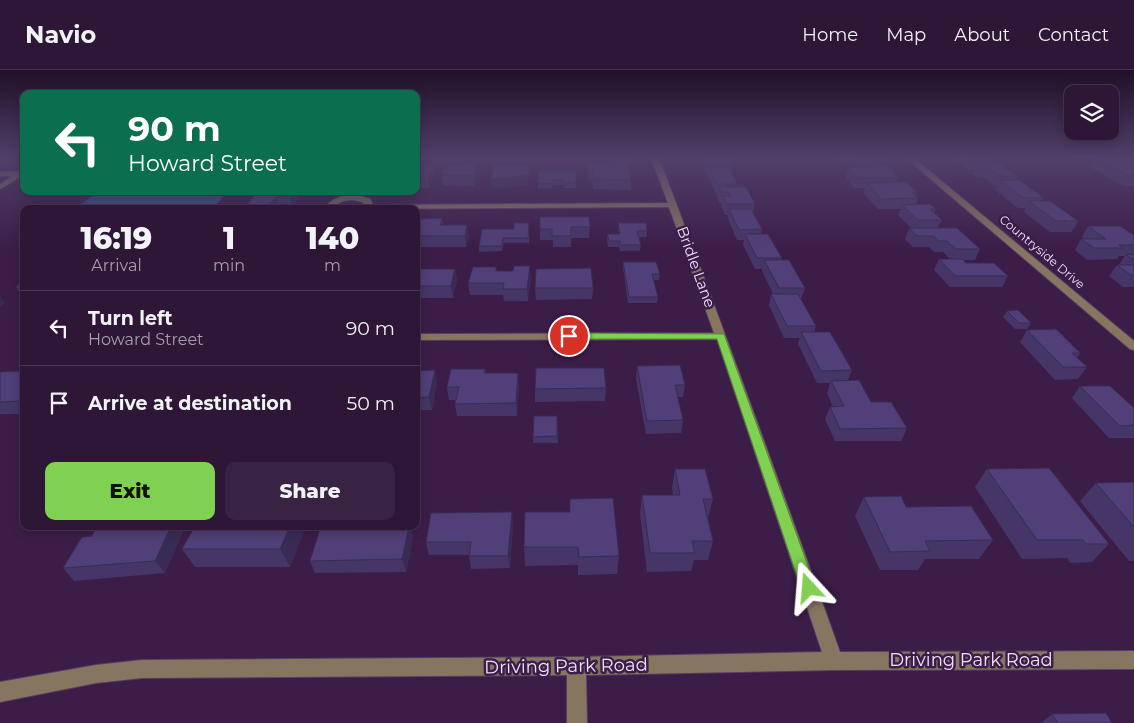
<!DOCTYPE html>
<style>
:root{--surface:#2d1636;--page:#392342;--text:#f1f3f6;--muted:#a79fad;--line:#483551;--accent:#80d052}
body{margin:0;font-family:Montserrat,sans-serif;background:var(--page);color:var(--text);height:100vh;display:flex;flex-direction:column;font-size:19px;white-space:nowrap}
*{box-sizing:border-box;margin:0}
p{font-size:16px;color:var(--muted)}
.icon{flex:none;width:28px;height:28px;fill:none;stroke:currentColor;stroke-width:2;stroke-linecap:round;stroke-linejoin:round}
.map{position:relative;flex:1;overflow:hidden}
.side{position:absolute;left:20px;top:135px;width:400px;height:325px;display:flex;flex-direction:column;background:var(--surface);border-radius:10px;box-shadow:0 2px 12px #0003,0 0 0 1px var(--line)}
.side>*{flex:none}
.top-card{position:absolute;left:20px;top:20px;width:400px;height:105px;border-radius:10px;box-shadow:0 2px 12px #0003,0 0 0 1px var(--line);background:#0b6e4f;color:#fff;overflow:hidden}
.fabs{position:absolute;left:1064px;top:15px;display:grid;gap:10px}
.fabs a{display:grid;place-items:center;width:55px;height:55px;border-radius:10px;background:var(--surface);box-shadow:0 2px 12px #0003,0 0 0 1px var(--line);font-size:25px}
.pin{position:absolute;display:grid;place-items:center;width:42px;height:42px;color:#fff;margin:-21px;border:2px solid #fff;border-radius:50%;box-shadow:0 1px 5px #0007}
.me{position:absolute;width:55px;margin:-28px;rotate:341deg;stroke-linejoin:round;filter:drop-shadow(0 0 4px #0008)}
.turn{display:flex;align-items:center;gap:18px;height:105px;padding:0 25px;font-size:22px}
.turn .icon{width:65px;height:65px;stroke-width:2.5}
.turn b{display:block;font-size:35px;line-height:42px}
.eta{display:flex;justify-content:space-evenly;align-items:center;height:85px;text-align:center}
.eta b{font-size:30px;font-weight:800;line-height:35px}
.button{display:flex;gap:10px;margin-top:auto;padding:10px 25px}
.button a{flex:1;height:58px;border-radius:10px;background:var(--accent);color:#111;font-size:20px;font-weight:800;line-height:58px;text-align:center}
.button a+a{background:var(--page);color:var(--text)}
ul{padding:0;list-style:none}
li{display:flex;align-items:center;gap:15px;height:75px;padding:0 25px;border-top:1px solid var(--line)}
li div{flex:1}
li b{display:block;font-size:19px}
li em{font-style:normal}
header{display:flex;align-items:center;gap:30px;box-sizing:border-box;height:70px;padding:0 25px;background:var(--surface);border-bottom:1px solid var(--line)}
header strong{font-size:24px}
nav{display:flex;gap:28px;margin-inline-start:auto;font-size:18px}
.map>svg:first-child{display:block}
.green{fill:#432e4c}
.water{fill:#305689}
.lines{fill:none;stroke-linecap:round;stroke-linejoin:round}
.minor-casing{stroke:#593c65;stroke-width:2}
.minor{fill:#867660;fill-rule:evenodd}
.wall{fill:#453667}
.shaded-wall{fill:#382c54}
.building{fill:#503f78;stroke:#382c54}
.route{fill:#80d052;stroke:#538735}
.labels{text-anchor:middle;stroke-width:5;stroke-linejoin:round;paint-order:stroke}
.far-street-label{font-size:12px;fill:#f2dffb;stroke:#3c1d48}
.street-label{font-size:15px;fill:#f2dffb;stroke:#3c1d48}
.near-street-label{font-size:18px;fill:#f2dffb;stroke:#3c1d48}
</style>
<header>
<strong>Navio</strong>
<nav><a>Home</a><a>Map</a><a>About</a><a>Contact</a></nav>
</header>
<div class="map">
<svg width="1134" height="653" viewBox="0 0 1134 653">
<rect width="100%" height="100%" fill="#3c1d48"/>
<polygon class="green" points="416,88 630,88 631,92 416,93"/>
<polygon class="water" points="102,121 229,121 212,139 76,139 89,128"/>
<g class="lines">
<defs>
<g id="minor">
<path d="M651 88H659C721 251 781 417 840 582L1134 581V599L834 600 586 605 587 653H567V605L142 608 96 613 0 632V612L96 595 142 590 576 587 822 582 717 269 416 270V264L714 263 669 137 361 139 364 133C353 128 340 129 332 139H324C335 123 354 123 370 129L373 135 668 133Z"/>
<polygon points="906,88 914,88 1134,271 1134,280 1130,279"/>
<polygon points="24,101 24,105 0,119 0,114 13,106 0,106 0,102"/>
</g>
</defs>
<use href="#minor" class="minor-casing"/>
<use href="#minor" class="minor"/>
</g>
<g class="wall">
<polygon points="612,88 631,110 631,120 593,119 592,111 588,110 587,94 611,94"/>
<polygon points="837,88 880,88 883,90 881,96 896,103 895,105 898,108 896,113 917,122 916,126 918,128 916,134 936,139 934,143 942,150 938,158 980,179 975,190 963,190 966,193 1008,206 1002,217 950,217 934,200 939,189 950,189 943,182 934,182 929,177 913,177 905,169 909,158 911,158 898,145 901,139 878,139 863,123 865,118 855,118 846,108 848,98 859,98 854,92 841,92"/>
<polygon points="952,88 987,88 990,90 989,94 1017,106 1015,110 1044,128 1042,131 1078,151 1072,162 1050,162 1024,142 1025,138 1018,138 995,120 997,116 995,116 984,108 979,108 973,104 975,100 968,100"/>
<polygon points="1095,88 1134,88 1134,116 1123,116 1090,97"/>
<polygon points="707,89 707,88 728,88 733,95 731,102 737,114 737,117 755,134 753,143 762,159 761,164 782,188 781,190 805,218 801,229 816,256 814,262 852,300 848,310 871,332 907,358 901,371 835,371 825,349 830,337 833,337 827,323 830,313 817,313 798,274 800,268 784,268 769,235 771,224 773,224 762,201 762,199 755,199 743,175 744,170 737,170 728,149 728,145 725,145 721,136 722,133 719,133 717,127 717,124 716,124 708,107 708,105 706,105 703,98 704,89"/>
<polygon points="476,93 477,102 474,116 443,115 442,105 462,95"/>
<polygon points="416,97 434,104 429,118 416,117"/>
<polygon points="576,101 576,118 564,118 564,115 552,115 552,118 538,119 538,114"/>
<polygon points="258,121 296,121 298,129 292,137 279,137"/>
<polygon points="540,147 590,157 589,168 571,168 571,177 553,177 553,170 540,170"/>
<polygon points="442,148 443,155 469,166 466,177 416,177 416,160"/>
<polygon points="529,153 529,173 504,173 502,181 479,182 479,176"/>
<polygon points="618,153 647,161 647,167 639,167 641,175 640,181 620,181 619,177 608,177 607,170 607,164 619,164 618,159"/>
<polygon points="1088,156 1134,165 1134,217 1123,217 1109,206 1117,195 1119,195 1125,186 1119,186 1117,189 1087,190 1075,180 1081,169 1085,169 1082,167"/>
<polygon points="623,192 660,204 659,210 654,210 658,227 657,233 628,233 623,198"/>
<polygon points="496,197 497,201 513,201 531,208 528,231 504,231 503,225 470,225 468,213"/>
<polygon points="416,199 455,199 457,210 453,228 421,228 420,231 416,231"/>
<polygon points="24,208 24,228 23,228 16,217"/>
<polygon points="535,218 593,218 592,229 536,230"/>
<polygon points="1007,241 1031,253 1027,259 1015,259 1003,247"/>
<polygon points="1027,260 1080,283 1077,288 1087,297 1078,309 1055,310 1020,272"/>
<polygon points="637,296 685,315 683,327 678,327 683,350 681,363 646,364 636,309"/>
<polygon points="485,299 486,303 519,315 517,346 457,346 455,334 456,330 449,330 447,317"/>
<polygon points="24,301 24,344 0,344 0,302"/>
<polygon points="416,301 437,313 432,340 416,340"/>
<polygon points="1080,316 1134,338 1134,368 1109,368 1072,328"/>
<polygon points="606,318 605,331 535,332 535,319"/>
<polygon points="557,346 558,373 533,373 533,367"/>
<polygon points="675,399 713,429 708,448 713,471 708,490 694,490 691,501 647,502 640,444 642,425 673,425 672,418"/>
<polygon points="987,399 1109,474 1092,492 1070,493 1067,488 1022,489 975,417"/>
<polygon points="1134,412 1134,491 1129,491 1080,431 1096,413"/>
<polygon points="864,427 906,437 993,470 979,489 925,489 918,500 880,500 855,446"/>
<polygon points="570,442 619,486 617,504 578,505 578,495 525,496 524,477"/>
<polygon points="513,455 510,498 471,499 469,485 429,485 426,472"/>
<polygon points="97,456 182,456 184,459 165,503 74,511 63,498 92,466"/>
<polygon points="306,456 290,497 195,497 182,479"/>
<polygon points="321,456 410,456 413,467 406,502 315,503 310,491"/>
<polygon points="1052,644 1112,653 1041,653"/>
</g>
<g class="shaded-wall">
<polygon points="476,93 477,102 474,116 473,106"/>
<polygon points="433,94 434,104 429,118 428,108"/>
<polygon points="529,95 530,105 528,115 492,119 491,109"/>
<polygon points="293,121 296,121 298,129 292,137 289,126"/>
<polygon points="276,127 279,137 278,139 266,139"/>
<polygon points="467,155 469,166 466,177 465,166"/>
<polygon points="530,196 531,208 528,231 527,219"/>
<polygon points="455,199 457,210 453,228 451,216"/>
<polygon points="419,216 421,228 420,231 418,219"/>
<polygon points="0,225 5,233 0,237"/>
<polygon points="435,300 437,313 432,340 429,327"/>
<polygon points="518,303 519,315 517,346 516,333"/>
<polygon points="24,326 24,338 19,331"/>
<polygon points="512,442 513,455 510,498 508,486"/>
<polygon points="171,456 182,456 184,459 165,503 155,491"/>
<polygon points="290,456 306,456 290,497 280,479"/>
<polygon points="409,456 410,456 413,467 406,502 402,489"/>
</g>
<g class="building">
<polygon points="612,88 626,88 631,110 593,109 593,101 588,100 587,94 614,94"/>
<polygon points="712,88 728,88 733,95 707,95 704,89 713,88"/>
<polygon points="861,88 880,88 883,90 864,90"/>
<polygon points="968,88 987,88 990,90 972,90"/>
<polygon points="1096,88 1134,88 1134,98 1132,98 1134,99 1134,106 1129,106"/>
<polygon points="462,93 476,93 473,106 442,105 444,97 462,95"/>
<polygon points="418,94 433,94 428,108 416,107 416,97"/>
<polygon points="978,94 999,94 1017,106 1000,106 988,98 983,98"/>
<polygon points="494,95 529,95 528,105 491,109"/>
<polygon points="888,96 896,103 893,103 898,108 858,108 848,98"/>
<polygon points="709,98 729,98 737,114 717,114"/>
<polygon points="539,101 576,101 576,112 564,113 564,110 552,110 552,113 538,114"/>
<polygon points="999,110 1019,110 1044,128 1023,128"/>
<polygon points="906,112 917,122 912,122 918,128 882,129 867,113"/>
<polygon points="719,117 746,117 755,134 727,134 723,126 731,126 729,122 721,122"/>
<polygon points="258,121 293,121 289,126 276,127 266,139 244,139"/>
<polygon points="1029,131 1050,131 1078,151 1056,151"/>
<polygon points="930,134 936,139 930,139 942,150 918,150 902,135"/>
<polygon points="729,139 751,139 762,159 739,160"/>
<polygon points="540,147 589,147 590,157 571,157 571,166 552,166 552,159 540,159"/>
<polygon points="442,148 440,155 467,155 465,166 416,166 416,160 420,149"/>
<polygon points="514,153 529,153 528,168 503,168 502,176 479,176 482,159 514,159"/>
<polygon points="618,153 646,153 647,161 637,161 641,175 620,175 620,171 609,171 607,164 620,164"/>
<polygon points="1088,156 1120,156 1134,165 1134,175 1119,175 1124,178 1094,178 1081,169 1106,169"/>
<polygon points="909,158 957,158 980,179 956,179 947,171 938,171 934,166 917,166"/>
<polygon points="745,164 768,164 782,188 757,188"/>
<polygon points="1134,184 1134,190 1126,185"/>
<polygon points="939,189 962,189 966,193 994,193 1008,206 955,206"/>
<polygon points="764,190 789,190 805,218 779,218"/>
<polygon points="623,192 656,192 660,204 652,204 658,227 629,227"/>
<polygon points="1117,195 1134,195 1134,205 1131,205"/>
<polygon points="514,196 530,196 527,219 503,219 504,213 468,213 473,197 496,197 496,201 513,201"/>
<polygon points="591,198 593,218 535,218 536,199"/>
<polygon points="416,199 455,199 451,216 419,216 418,219 416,219"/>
<polygon points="24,208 24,216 16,217"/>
<polygon points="771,224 798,224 816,256 787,256"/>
<polygon points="1018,240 1031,253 1019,253 1007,241"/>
<polygon points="1056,259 1080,283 1072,283 1087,297 1063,297 1027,260"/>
<polygon points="801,262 830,262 852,300 821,301"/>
<polygon points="680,295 685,315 675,315 683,350 647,351 637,296"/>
<polygon points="536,298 604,298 606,318 535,319"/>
<polygon points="451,299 485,299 484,303 518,303 516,333 455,334 459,317 447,317"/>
<polygon points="435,300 429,327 416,328 416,301"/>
<polygon points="24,301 24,326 19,331 0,332 0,302"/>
<polygon points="859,310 871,332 891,332 907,358 840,359 830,337 844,336 831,311"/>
<polygon points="1080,316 1110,316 1134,338 1134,355 1120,356"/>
<polygon points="534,346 557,346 557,366 533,367"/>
<polygon points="1049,398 1109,474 1086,474 1083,470 1037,470 987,399"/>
<polygon points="675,399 705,399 713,429 703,429 713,471 692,471 695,483 650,483 642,425 680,425"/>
<polygon points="1134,412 1134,457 1096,413"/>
<polygon points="901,426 906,437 971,436 993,470 925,471 930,481 890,482 864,427"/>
<polygon points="613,428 619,486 579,487 578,477 524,477 525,442 570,442 570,429"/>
<polygon points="512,442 508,486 469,486 471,472 426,472 431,443"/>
<polygon points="97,456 171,456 155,491 63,498 82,467 92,466"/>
<polygon points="195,456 290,456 280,479 182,479"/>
<polygon points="321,456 409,456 402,489 310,491"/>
<polygon points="1106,643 1112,653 1058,653 1052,644"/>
</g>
<linearGradient id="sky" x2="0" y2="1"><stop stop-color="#211028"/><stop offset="0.49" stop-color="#50406a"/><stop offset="1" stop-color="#50406a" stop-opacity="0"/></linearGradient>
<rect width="1134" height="179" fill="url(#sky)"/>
<polygon class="route" points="569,263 724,264 816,518 814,523 809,525 803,523 801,518 717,269 565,269 564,266"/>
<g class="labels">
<g class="far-street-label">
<text transform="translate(1042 182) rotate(40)" y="4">Countryside Drive</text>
</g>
<g class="street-label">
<text transform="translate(696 197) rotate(70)" y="5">Bridle Lane</text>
</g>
<g class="near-street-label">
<text x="971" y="596">Driving Park Road</text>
<text transform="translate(566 596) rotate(-1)" y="6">Driving Park Road</text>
</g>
</g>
</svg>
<div class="fabs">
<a><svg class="icon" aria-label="layers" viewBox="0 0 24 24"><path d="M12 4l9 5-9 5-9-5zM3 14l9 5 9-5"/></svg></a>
</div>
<div class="pin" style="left:569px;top:266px;background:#d93025"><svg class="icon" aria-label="arrive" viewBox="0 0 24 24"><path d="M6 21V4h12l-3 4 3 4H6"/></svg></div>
<svg class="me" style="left:809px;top:518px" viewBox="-20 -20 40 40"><path d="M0-17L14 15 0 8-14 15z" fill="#80d052" stroke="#fff" stroke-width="4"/></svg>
<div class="top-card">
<div class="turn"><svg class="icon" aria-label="left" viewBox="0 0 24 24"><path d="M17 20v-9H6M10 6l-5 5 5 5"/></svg><div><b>90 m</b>Howard Street</div></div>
</div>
<section class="side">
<div class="eta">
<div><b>16:19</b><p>Arrival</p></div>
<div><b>1</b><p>min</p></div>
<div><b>140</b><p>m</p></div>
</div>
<ul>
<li><svg class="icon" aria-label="left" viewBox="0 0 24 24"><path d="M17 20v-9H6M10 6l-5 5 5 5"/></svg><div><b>Turn left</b><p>Howard Street</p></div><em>90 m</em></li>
<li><svg class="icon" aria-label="arrive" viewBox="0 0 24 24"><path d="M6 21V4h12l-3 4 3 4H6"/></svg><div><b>Arrive at destination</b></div><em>50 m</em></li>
</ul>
<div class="button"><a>Exit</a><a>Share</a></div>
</section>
</div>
